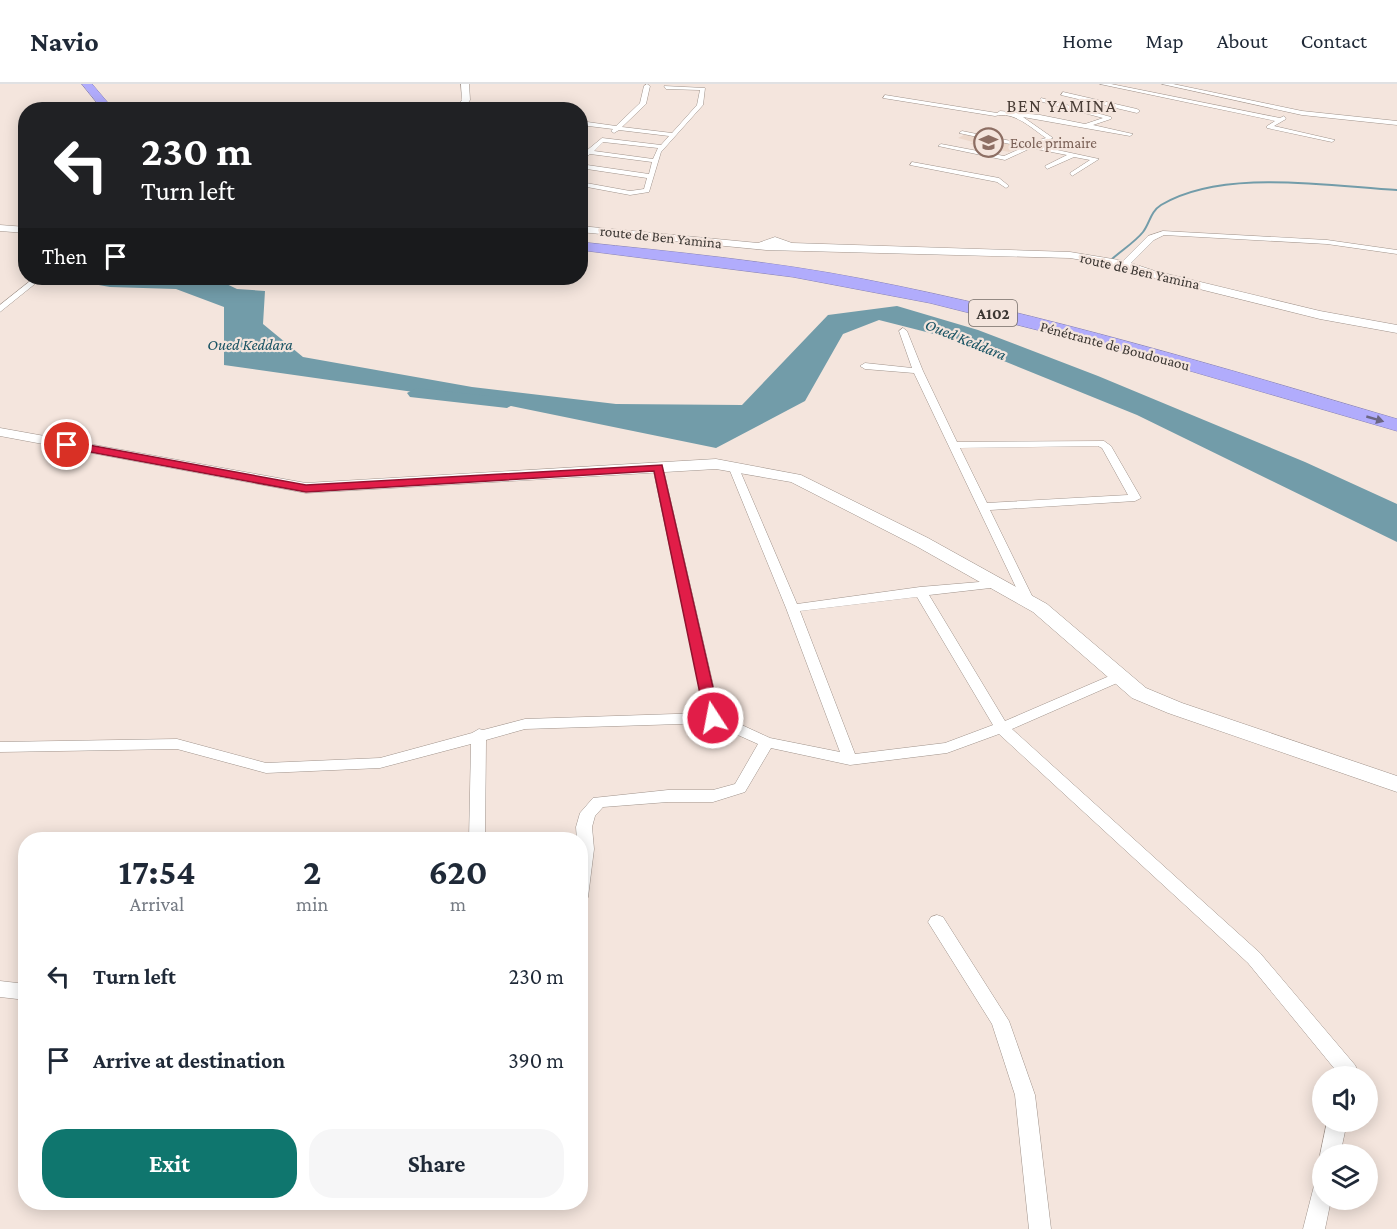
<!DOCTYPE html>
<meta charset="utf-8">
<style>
:root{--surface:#fff;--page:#f6f6f7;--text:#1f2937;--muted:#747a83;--line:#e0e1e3;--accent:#0f766e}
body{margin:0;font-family:"Crimson Pro",serif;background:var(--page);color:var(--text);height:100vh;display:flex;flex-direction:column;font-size:22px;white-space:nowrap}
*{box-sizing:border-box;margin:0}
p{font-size:20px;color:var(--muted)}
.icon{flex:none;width:33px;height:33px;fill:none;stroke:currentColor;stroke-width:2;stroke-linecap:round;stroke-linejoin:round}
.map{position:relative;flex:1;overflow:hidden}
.drawer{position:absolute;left:18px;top:748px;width:570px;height:378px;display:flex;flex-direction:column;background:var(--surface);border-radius:24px;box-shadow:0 3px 15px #0003}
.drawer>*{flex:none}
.guide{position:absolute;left:18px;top:18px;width:570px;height:183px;border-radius:24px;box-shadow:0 3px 15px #0003;background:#202124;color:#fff;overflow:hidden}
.fabs{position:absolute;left:1312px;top:982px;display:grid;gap:12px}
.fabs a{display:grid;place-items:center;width:66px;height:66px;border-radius:50%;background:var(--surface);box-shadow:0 3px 15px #0003;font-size:30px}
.pin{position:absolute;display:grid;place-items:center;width:51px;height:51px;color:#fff;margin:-26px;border:3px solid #fff;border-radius:50%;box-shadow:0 2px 6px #0007}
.me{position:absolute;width:66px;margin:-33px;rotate:349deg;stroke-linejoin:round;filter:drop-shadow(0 0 4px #0008)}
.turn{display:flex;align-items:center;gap:21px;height:126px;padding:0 24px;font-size:27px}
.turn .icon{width:78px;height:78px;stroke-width:2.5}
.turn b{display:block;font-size:42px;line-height:51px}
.then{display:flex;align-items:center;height:57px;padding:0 24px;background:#0003;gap:12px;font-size:22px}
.eta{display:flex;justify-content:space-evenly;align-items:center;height:102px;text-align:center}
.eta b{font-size:36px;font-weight:700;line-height:42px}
.primary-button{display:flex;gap:12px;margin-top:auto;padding:12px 24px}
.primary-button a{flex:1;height:69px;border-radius:24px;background:var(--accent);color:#fff;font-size:24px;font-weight:700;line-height:69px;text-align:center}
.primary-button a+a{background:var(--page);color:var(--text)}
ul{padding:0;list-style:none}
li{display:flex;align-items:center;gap:18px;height:84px;padding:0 24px}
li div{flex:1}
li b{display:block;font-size:22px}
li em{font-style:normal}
header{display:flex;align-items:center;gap:36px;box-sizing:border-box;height:84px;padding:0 30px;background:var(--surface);border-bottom:2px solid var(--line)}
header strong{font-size:28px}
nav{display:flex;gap:33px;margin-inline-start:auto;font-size:21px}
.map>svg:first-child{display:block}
.built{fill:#edd8cb}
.water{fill:#729ca9}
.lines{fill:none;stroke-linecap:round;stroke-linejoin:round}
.stream{stroke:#729ca9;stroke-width:2}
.river{fill:#729ca9;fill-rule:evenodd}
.street-casing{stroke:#a0938b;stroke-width:1}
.secondary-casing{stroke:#a0938b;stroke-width:1}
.highway-casing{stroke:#8883b6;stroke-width:1}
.street{fill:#fff;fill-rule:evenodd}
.secondary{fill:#fff;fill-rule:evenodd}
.highway{fill:#b1acfc;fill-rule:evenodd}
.oneway{fill:#6b6683}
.route{fill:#e11d48;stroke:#92132f;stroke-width:1.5}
.labels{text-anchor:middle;stroke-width:4.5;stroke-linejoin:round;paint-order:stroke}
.far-education-label{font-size:15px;fill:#785e54;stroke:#f4e5dd;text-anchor:start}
.far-street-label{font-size:15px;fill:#3c3733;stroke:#f4e5dd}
.shield{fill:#f4e5dd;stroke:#736b66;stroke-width:1.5}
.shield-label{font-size:16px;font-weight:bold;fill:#3c3733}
.far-water-label{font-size:16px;font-style:italic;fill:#195363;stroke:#f4e5dd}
.far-quarter-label{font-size:18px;letter-spacing:1.5px;fill:#493d36;stroke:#f4e5dd}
</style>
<header>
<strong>Navio</strong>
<nav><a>Home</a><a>Map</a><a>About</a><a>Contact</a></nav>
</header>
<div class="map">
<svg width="1397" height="1145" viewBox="0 0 1397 1145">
<rect width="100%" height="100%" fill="#f4e5dd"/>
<polygon class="built" points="966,50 1022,63 1009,68 970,60 973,58 958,54"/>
<polygon class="water" points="59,194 214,194 237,205 265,207 263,240 303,273 472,303 616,320 742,321 828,231 897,222 978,246 1098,292 1305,378 1397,420 1397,458 1137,331 942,252 879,236 843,250 805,317 716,364 511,322 224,281 224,223 176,205 110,203"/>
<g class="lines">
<path class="stream" d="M1112 175C1122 166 1135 158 1143 148 1150 139 1150 128 1161 121 1222 84 1328 102 1397 106"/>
<polygon class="river" points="416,304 507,314 516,319 507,324 410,313 407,309"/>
<defs>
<g id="street">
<path d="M647 0 650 2 646 20 622 43 672 49 697 21 700 6 666 5 664 2 705 4 703 21 661 68 649 108 630 111 587 103 580 108V102L586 99 630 107 644 105 647 94 580 84V80L649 90 652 78 590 70 580 78V72L602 54 661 61 669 52 619 46 614 49 611 47 613 45 580 41V37L616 42 640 19 644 2ZM603 58 658 64 653 75 594 67Z"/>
<polygon points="1100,0 1111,0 1280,34 1284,32 1286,35 1274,42 1335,56 1332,58 1267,44 1267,42 1275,37"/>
<polygon points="1162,0 1173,0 1302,27 1397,37 1397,41 1302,31"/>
<polygon points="1063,8 1137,25 1140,27 1137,29 1061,11"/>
<path d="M885 11 997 29 1000 27 1040 31 1085 40 1103 34 1039 17 1041 14 1111 33V35L1093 41 1133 50 1130 52 1023 33 1053 54 1034 61 1099 75 1072 92 1070 89 1090 76 1074 73 1047 85 1045 82 1067 71 1031 64 1005 76 938 62 941 60 1004 72 1024 63 959 49 962 47 1026 60 1046 54C1030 43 1014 27 995 32L883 14Z"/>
<polygon points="912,78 999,94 1009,102 1006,104 997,98 910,81"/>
<polygon points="1163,147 1327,156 1397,166 1397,170 1327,160 1164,151 1154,156 1128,182 1122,182 1122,178 1148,152"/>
<polygon points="34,194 41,195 0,228 0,221"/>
<path d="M903 244 907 247 923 287 957 358 1104 357 1111 362 1141 414 1135 417 990 426 1035 518 1033 521 1029 522 1023 518 914 289 865 285 860 282 865 279 912 284 899 247ZM1098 362 1102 364 1128 411 987 419 960 364Z"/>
<path d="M733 379 738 382 797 520 920 503 1003 496 1005 499 1003 502 999 503 929 511 1005 637 1114 590H1124L1126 593 1124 596 1012 645 1260 869 1355 981 1358 987 1356 993H1336L1338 989 1248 879 999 650 947 669 850 681 771 664 745 708 713 718H668L603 723 595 732 592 743 594 765 588 813 586 818 580 820V756H577L576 743 580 729 593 714 668 706H713L735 700 758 660 711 639 525 645 486 656 485 756H469L471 660 380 684 266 689 177 665 0 668V658L177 655 266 679 380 674 472 649 479 645 483 646 525 635 705 629 653 384 658 381 663 384 720 631 770 654 840 668 786 524 728 382ZM917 513 993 641 945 659 855 670 800 527Z"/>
<polygon points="937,831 943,833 1009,937 1035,1011 1051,1145 1029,1145 1015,1011 992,940 928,838 931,833"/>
<polygon points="0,897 26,900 26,916 0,913"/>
<polygon points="1327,1038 1347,1038 1340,1071 1323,1071 1323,1078 1320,1071"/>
<polygon points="1323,1090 1323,1116 1331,1116 1325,1145 1303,1145 1316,1094"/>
</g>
<g id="secondary">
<polygon points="461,0 469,0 470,16 463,26 454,26 462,16"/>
<polygon points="0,141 26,143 26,149 0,147"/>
<polygon points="580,142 758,159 775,153 792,159 1070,168 1125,177 1155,187 1320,227 1397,241 1397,249 1320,235 1147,192 1122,183 1070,174 766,166 580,148"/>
<polygon points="0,344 306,399 716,375 801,391 928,454 1047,520 1146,604 1182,619 1397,692 1397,708 1168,629 1132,614 1033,528 916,462 791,398 716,385 306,409 0,352"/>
</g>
<g id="highway">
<polygon points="82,0 92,0 114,26 103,26"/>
<path d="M580 158C675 168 770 177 863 195 1044 230 1221 283 1397 335V347L1125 268 930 219 793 193 580 166Z"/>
</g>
</defs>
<use href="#street" class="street-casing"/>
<use href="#secondary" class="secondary-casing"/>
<use href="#highway" class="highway-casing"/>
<use href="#street" class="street"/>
<use href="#secondary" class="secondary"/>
<use href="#highway" class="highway"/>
</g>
<defs><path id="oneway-solid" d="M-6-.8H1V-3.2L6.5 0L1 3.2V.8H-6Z" transform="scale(1.5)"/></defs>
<use class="oneway" href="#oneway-solid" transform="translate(1375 335) rotate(16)"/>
<polygon class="route" points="67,357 306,401 662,381 720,634 713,639 705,634 654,387 306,408 63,363 63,358"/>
<defs>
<symbol id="school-ring" viewBox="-11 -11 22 22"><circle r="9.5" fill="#f4e5dd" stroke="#8d6e63" stroke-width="1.5"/><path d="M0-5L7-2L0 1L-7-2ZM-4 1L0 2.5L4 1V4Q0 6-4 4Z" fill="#8d6e63"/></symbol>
</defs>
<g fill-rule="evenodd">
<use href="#school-ring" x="972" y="42" width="33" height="33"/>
</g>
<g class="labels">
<g class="far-education-label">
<text x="1010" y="64">Ecole primaire</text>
</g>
<g class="far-street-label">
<text transform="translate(661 153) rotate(6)" y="5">route de Ben Yamina</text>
<text transform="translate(1140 187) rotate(13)" y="5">route de Ben Yamina</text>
<text transform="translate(1115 262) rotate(15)" y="5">Pénétrante de Boudouaou</text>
</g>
<rect class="shield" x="969" y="216" width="48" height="26" rx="4.5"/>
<g class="shield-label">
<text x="993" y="235">A102</text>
</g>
<g class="far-water-label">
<text transform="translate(966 255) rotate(22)" y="6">Oued Keddara</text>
<text x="250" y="266">Oued Keddara</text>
</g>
<g class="far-quarter-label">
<text x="1062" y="28">BEN YAMINA</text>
</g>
</g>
</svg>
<div class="fabs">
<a><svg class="icon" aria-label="sound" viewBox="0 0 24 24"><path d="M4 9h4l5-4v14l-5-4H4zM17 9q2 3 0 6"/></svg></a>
<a><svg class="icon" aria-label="layers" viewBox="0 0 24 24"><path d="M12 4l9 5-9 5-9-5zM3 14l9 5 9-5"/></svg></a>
</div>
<div class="pin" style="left:67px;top:361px;background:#d93025"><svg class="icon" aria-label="arrive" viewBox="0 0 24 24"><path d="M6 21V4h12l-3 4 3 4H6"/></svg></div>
<svg class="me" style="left:713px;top:634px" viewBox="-20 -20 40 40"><circle r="17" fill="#e11d48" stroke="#fff" stroke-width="3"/><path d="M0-11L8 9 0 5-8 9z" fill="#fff"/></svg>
<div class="guide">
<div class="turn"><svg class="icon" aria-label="left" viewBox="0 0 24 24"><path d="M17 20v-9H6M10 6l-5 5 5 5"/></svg><div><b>230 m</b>Turn left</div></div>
<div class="then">Then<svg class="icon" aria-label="arrive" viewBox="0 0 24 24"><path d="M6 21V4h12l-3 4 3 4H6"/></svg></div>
</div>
<section class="drawer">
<div class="eta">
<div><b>17:54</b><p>Arrival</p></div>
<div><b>2</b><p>min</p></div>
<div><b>620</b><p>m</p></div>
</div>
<ul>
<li><svg class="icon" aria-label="left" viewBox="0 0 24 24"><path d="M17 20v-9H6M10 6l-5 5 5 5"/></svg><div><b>Turn left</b></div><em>230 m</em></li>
<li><svg class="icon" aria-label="arrive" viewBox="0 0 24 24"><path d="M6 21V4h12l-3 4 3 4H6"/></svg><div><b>Arrive at destination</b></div><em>390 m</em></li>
</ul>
<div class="primary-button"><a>Exit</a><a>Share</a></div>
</section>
</div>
